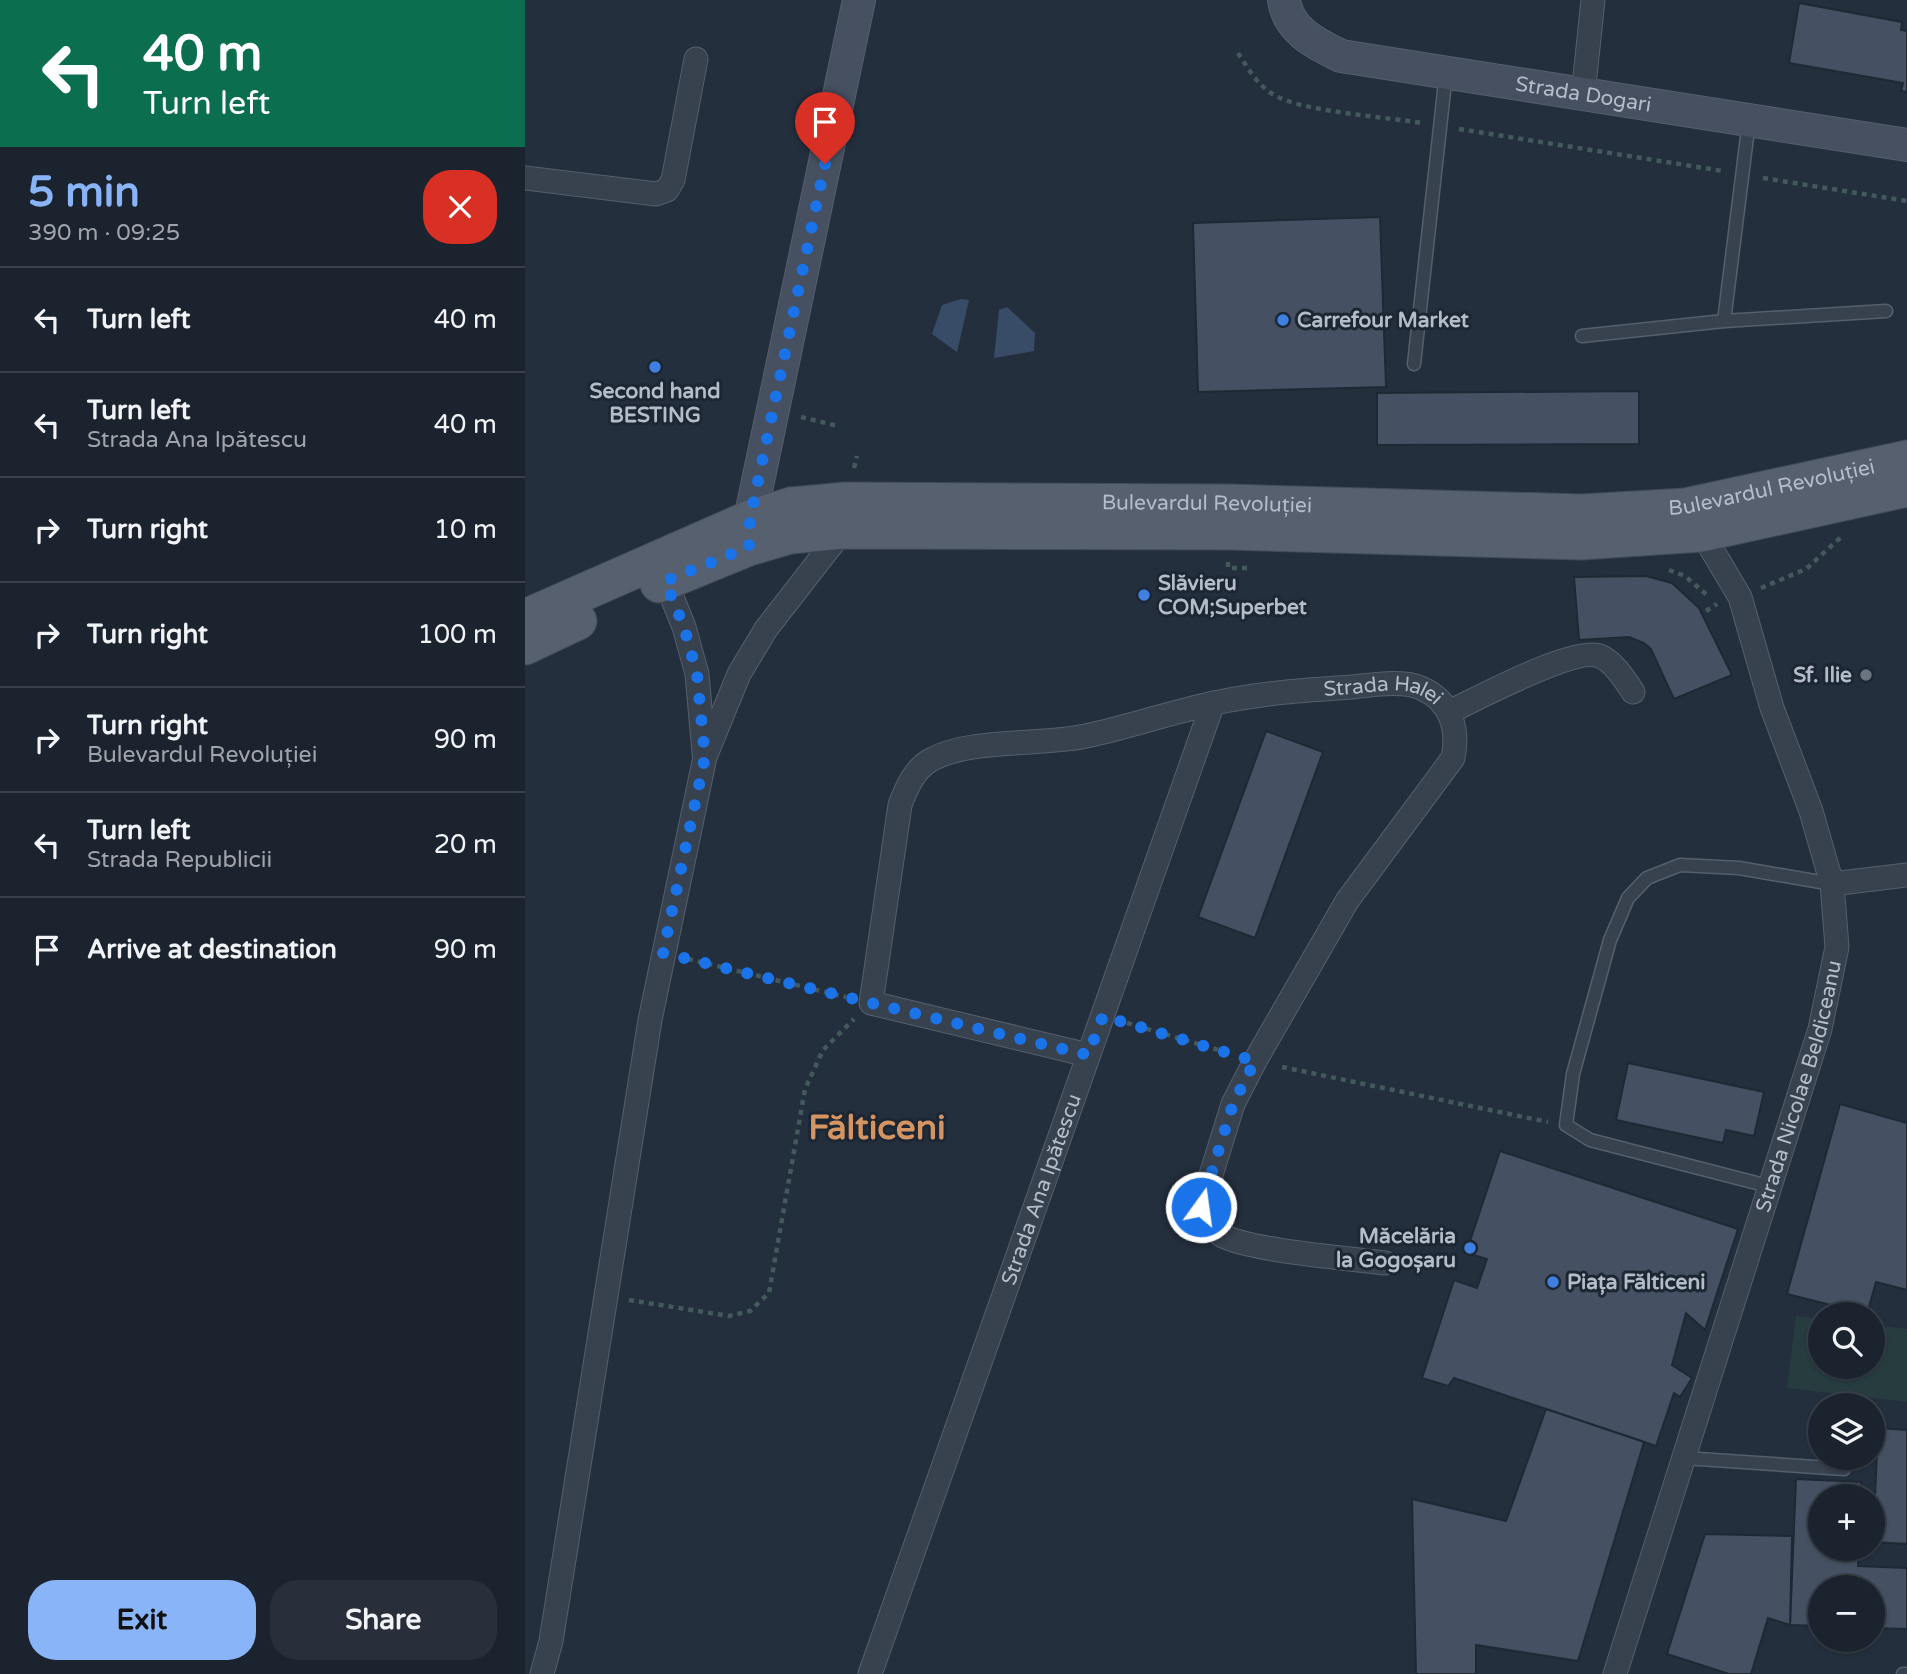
<!DOCTYPE html>
<meta charset="utf-8">
<style>
:root{--surface:#1b232e;--page:#282f3a;--text:#f1f3f6;--muted:#a0a4aa;--line:#39404a;--accent:#8ab4f8}
body{margin:0;font-family:"Varela Round",sans-serif;background:var(--page);color:var(--text);height:100vh;display:flex;flex-direction:column;font-size:26px;white-space:nowrap}
*{box-sizing:border-box;margin:0}
p{font-size:23px;color:var(--muted)}
.icon{flex:none;width:38px;height:38px;fill:none;stroke:currentColor;stroke-width:2;stroke-linecap:round;stroke-linejoin:round}
.map{position:relative;flex:1;overflow:hidden}
.side{display:flex;flex-direction:column;background:var(--surface);width:525px}
.side>*{flex:none}
.top-card{background:#0b6e4f;color:#fff;overflow:hidden}
.fabs{position:absolute;left:1283px;top:1302px;display:grid;gap:14px}
.fabs a{display:grid;place-items:center;width:77px;height:77px;border-radius:50%;background:var(--surface);box-shadow:0 2px 5px #0004,0 0 0 2px var(--line);font-size:35px}
.pin{position:absolute;display:grid;place-items:center;width:60px;height:60px;color:#fff;margin:-72px -30px;border-radius:50% 50% 50% 0;rotate:-45deg;box-shadow:0 0 7px #0007}
.pin .icon{rotate:45deg}
.me{position:absolute;width:77px;margin:-38px;rotate:14deg;stroke-linejoin:round;filter:drop-shadow(0 0 5px #0008)}
.turn{display:flex;align-items:center;gap:24px;height:147px;padding:0 28px;font-size:32px}
.turn .icon{width:91px;height:91px;stroke-width:2.5}
.turn b{display:block;font-size:49px;line-height:60px}
.round{display:grid;place-items:center;flex:none;width:74px;height:74px;border-radius:28px;background:var(--page)}
.summary{display:flex;align-items:center;justify-content:space-between;height:119px;padding:0 28px}
h1{font-size:42px;font-weight:800;line-height:52px;color:var(--accent)}
.primary-button{display:flex;gap:14px;margin-top:auto;padding:14px 28px}
.primary-button a{flex:1;height:80px;border-radius:28px;background:var(--accent);color:#111;font-size:28px;font-weight:800;line-height:80px;text-align:center}
.primary-button a+a{background:var(--page);color:var(--text)}
ul{padding:0;list-style:none}
li{display:flex;align-items:center;gap:21px;height:105px;padding:0 28px;border-top:2px solid var(--line)}
li div{flex:1}
li b{display:block;font-size:26px}
li em{font-style:normal}
main{display:flex;flex:1;min-height:0}
.map>svg:first-child{display:block}
.green{fill:#263c3f}
.water{fill:#394c67}
.building{fill:#455162;stroke:#1f2835;stroke-width:2}
.lines{fill:none;stroke-linecap:round;stroke-linejoin:round}
.lane-casing{stroke:#565f6c;stroke-width:15}
.street-casing{stroke:#565f6c;stroke-width:25}
.secondary-casing{stroke:#565f6c;stroke-width:34}
.primary-casing{stroke:#414a57;stroke-width:39}
.path{stroke:#44595c;stroke-width:4.5;stroke-dasharray:5 5;stroke-linecap:butt}
.lane{stroke:#38414e;stroke-width:12}
.street{stroke:#38414e;stroke-width:23}
.secondary{stroke:#465061;stroke-width:32}
.primary{stroke:#56606e;stroke-width:37}
.route{stroke:#1a73e8;stroke-width:12;stroke-dasharray:0 21.6}
.shop-dot{fill:#3f7fe0;stroke:#1d2633;stroke-width:2.5}
.worship-dot{fill:#6b7280;stroke:#1d2633;stroke-width:2.5}
.labels{text-anchor:middle;stroke-width:6;stroke-linejoin:round;paint-order:stroke}
.street-label{font-size:21px;fill:#b4bcc9;stroke:#1d2633}
.poi-label{font-size:21px;font-weight:bold;fill:#b4bcc9;stroke:#1d2633;text-anchor:start}
.town-label{font-size:35px;font-weight:bold;fill:#d59563;stroke:#1d2633}
</style>
<main>
<section class="side">
<div class="top-card">
<div class="turn"><svg class="icon" aria-label="left" viewBox="0 0 24 24"><path d="M17 20v-9H6M10 6l-5 5 5 5"/></svg><div><b>40 m</b>Turn left</div></div>
</div>
<div class="summary"><div><h1>5 min</h1><p>390 m · 09:25</p></div><a class="round" style="background:#d93025;color:#fff"><svg class="icon" aria-label="close" viewBox="0 0 24 24"><path d="M6 6l12 12M18 6L6 18"/></svg></a></div>
<ul>
<li><svg class="icon" aria-label="left" viewBox="0 0 24 24"><path d="M17 20v-9H6M10 6l-5 5 5 5"/></svg><div><b>Turn left</b></div><em>40 m</em></li>
<li><svg class="icon" aria-label="left" viewBox="0 0 24 24"><path d="M17 20v-9H6M10 6l-5 5 5 5"/></svg><div><b>Turn left</b><p>Strada Ana Ipătescu</p></div><em>40 m</em></li>
<li><svg class="icon" aria-label="right" viewBox="0 0 24 24"><path d="M7 20v-9h11M14 6l5 5-5 5"/></svg><div><b>Turn right</b></div><em>10 m</em></li>
<li><svg class="icon" aria-label="right" viewBox="0 0 24 24"><path d="M7 20v-9h11M14 6l5 5-5 5"/></svg><div><b>Turn right</b></div><em>100 m</em></li>
<li><svg class="icon" aria-label="right" viewBox="0 0 24 24"><path d="M7 20v-9h11M14 6l5 5-5 5"/></svg><div><b>Turn right</b><p>Bulevardul Revoluției</p></div><em>90 m</em></li>
<li><svg class="icon" aria-label="left" viewBox="0 0 24 24"><path d="M17 20v-9H6M10 6l-5 5 5 5"/></svg><div><b>Turn left</b><p>Strada Republicii</p></div><em>20 m</em></li>
<li><svg class="icon" aria-label="arrive" viewBox="0 0 24 24"><path d="M6 21V4h12l-3 4 3 4H6"/></svg><div><b>Arrive at destination</b></div><em>90 m</em></li>
</ul>
<div class="primary-button"><a>Exit</a><a>Share</a></div>
</section>
<div class="map">
<svg width="1382" height="1674" viewBox="0 0 1382 1674">
<rect width="100%" height="100%" fill="#242f3e"/>
<polygon class="green" points="1271,1316 1295,1319 1295,1367 1348,1367 1348,1325 1382,1329 1382,1402 1262,1388"/>
<g class="water">
<polygon points="436,299 444,300 432,352 407,334 417,305"/>
<polygon points="482,307 510,333 509,351 469,358 474,310"/>
</g>
<g class="building">
<polygon points="1274,3 1377,22 1376,30 1382,31 1382,92 1376,91 1378,83 1264,63"/>
<polygon points="855,217 861,387 673,392 668,223"/>
<polygon points="1114,391 1114,444 852,445 852,393"/>
<polygon points="1121,576 1147,583 1174,608 1207,675 1149,699 1126,649 1119,643 1104,637 1054,640 1049,577"/>
<polygon points="741,731 798,752 730,938 673,917"/>
<polygon points="1103,1063 1239,1092 1229,1136 1201,1130 1198,1143 1091,1120"/>
<polygon points="1315,1104 1382,1123 1382,1290 1351,1282 1342,1314 1262,1294"/>
<polygon points="975,1151 1213,1229 1180,1330 1161,1313 1147,1365 1167,1378 1155,1397 1149,1393 1131,1446 929,1378 923,1386 897,1378 929,1280 952,1288 962,1259 941,1253"/>
<polygon points="1021,1409 1119,1442 1053,1661 951,1645 951,1674 891,1674 887,1499 981,1521"/>
<polygon points="1353,1428 1382,1430 1382,1544 1348,1542"/>
<polygon points="1271,1479 1336,1482 1336,1496 1295,1496 1295,1549 1334,1549 1333,1566 1382,1568 1382,1629 1348,1628 1348,1587 1295,1587 1295,1626 1265,1625"/>
<polygon points="1180,1534 1267,1536 1265,1625 1243,1618 1226,1674 1204,1674 1142,1654"/>
</g>
<g class="lines">
<defs>
<g id="lane">
<polyline points="1199,321 1224,121"/>
<polyline points="1057,336 1199,321 1361,311"/>
<polyline points="889,364 921,73"/>
<polyline points="1243,1186 1065,1140 1041,1125 1048,1074 1085,940 1103,898 1122,878 1155,865 1214,868 1307,884"/>
<polyline points="1159,1458 1319,1469"/>
<polyline points="1378,1674 1382,1674"/>
</g>
<g id="street">
<polyline points="1058,95 1068,0"/>
<polyline points="0,178 131,194 142,190 148,180 171,59"/>
<polyline points="136,570 159,627 172,674 179,753"/>
<path d="M924 712C952 699 1049 646 1075 656 1089 662 1100 680 1108 692"/>
<polyline points="1307,884 1382,875"/>
<path id="s1" d="M563 1055 346 1003 375 805C381 789 389 770 404 761 442 738 515 746 561 736 604 727 646 712 690 703 735 693 781 690 827 687 848 685 877 680 896 688 926 701 934 729 928 758L822 901 730 1061 708 1104 676 1207C681 1220 686 1229 698 1236 729 1251 822 1258 860 1263"/>
<polyline points="17,1674 26,1641 125,1020 180,757 214,674 241,629 318,530 319,525"/>
<path id="s2" d="M345 1674 688 703"/>
<path id="s3" d="M1090 1674 1295 1029 1312 947 1307 884 1286 811 1247 708 1215 597 1171 523"/>
</g>
<g id="secondary">
<path id="s4" d="M759 0C763 31 792 44 816 56L1382 145"/>
<polyline points="224,542 225,519 334,0"/>
</g>
<g id="primary">
<polyline points="134,584 224,547 265,535 318,530 703,531 1056,541 1177,533 1382,488"/>
<path id="s5" d="M0 618 225 519 266 506 321 501 704 503 1057 513 1160 507 1382 459"/>
<polyline points="0,646 53,621"/>
</g>
</defs>
<use href="#lane" class="lane-casing"/>
<use href="#street" class="street-casing"/>
<use href="#secondary" class="secondary-casing"/>
<use href="#primary" class="primary-casing"/>
<g class="path">
<path d="M713 53C724 70 734 88 753 97 783 112 861 117 897 123"/>
<polyline points="934,129 1198,171"/>
<polyline points="1238,178 1382,201"/>
<polyline points="276,417 313,426"/>
<polyline points="329,468 332,456"/>
<polyline points="703,562 703,568 727,568"/>
<polyline points="1144,570 1160,576 1183,596"/>
<polyline points="1236,588 1281,569 1316,537"/>
<polyline points="1181,611 1192,604"/>
<polyline points="163,959 321,997"/>
<polyline points="602,1023 704,1053"/>
<polyline points="757,1067 1023,1122"/>
<polyline points="104,1300 204,1316 225,1311 244,1293 280,1089 298,1050 329,1019"/>
</g>
<use href="#lane" class="lane"/>
<use href="#street" class="street"/>
<use href="#secondary" class="secondary"/>
<use href="#primary" class="primary"/>
</g>
<g class="lines">
<polyline class="route" points="300,164 225,519 224,547 140,581 159,627 172,674 180,757 138,953 563,1055 578,1016 730,1061 708,1104 676,1207"/>
</g>
<g class="shop-dot">
<circle cx="758" cy="320" r="7"/>
<circle cx="130" cy="367" r="7"/>
<circle cx="619" cy="595" r="7"/>
<circle cx="945" cy="1248" r="7"/>
<circle cx="1028" cy="1282" r="7"/>
</g>
<circle class="worship-dot" cx="1341" cy="675" r="7"/>
<g class="labels">
<g class="street-label">
<text dy="7" stroke="none"><textPath href="#s4" startOffset="329">Strada Dogari</textPath></text>
<text dy="7" stroke="none"><textPath href="#s5" startOffset="1272">Bulevardul Revoluției</textPath></text>
<text dy="7" stroke="none"><textPath href="#s5" startOffset="705">Bulevardul Revoluției</textPath></text>
<text dy="7" stroke="none"><textPath href="#s1" startOffset="940">Strada Halei</textPath></text>
<text dy="7" stroke="none"><textPath href="#s3" startOffset="616">Strada Nicolae Beldiceanu</textPath></text>
<text dy="7" stroke="none"><textPath href="#s2" startOffset="514">Strada Ana Ipătescu</textPath></text>
</g>
<g class="poi-label">
<text x="772" y="327">Carrefour Market</text>
<text x="130" y="398" text-anchor="middle">Second hand<tspan x="130" dy="24">BESTING</tspan></text>
<text x="633" y="590">Slăvieru<tspan x="633" dy="24">COM;Superbet</tspan></text>
<text x="1327" y="682" text-anchor="end">Sf. Ilie</text>
<text x="931" y="1243" text-anchor="end">Măcelăria<tspan x="931" dy="24">la Gogoșaru</tspan></text>
<text x="1042" y="1289">Piața Fălticeni</text>
</g>
<g class="town-label">
<text x="352" y="1139">Fălticeni</text>
</g>
</g>
</svg>
<div class="fabs">
<a><svg class="icon" aria-label="search" viewBox="0 0 24 24"><circle cx="10" cy="10" r="6"/><path d="M15 15l6 6"/></svg></a>
<a><svg class="icon" aria-label="layers" viewBox="0 0 24 24"><path d="M12 4l9 5-9 5-9-5zM3 14l9 5 9-5"/></svg></a>
<a>+</a>
<a>−</a>
</div>
<div class="pin" style="left:300px;top:164px;background:#d93025"><svg class="icon" aria-label="arrive" viewBox="0 0 24 24"><path d="M6 21V4h12l-3 4 3 4H6"/></svg></div>
<svg class="me" style="left:676px;top:1207px" viewBox="-20 -20 40 40"><circle r="17" fill="#1a73e8" stroke="#fff" stroke-width="3"/><path d="M0-11L8 9 0 5-8 9z" fill="#fff"/></svg>
</div>
</main>
